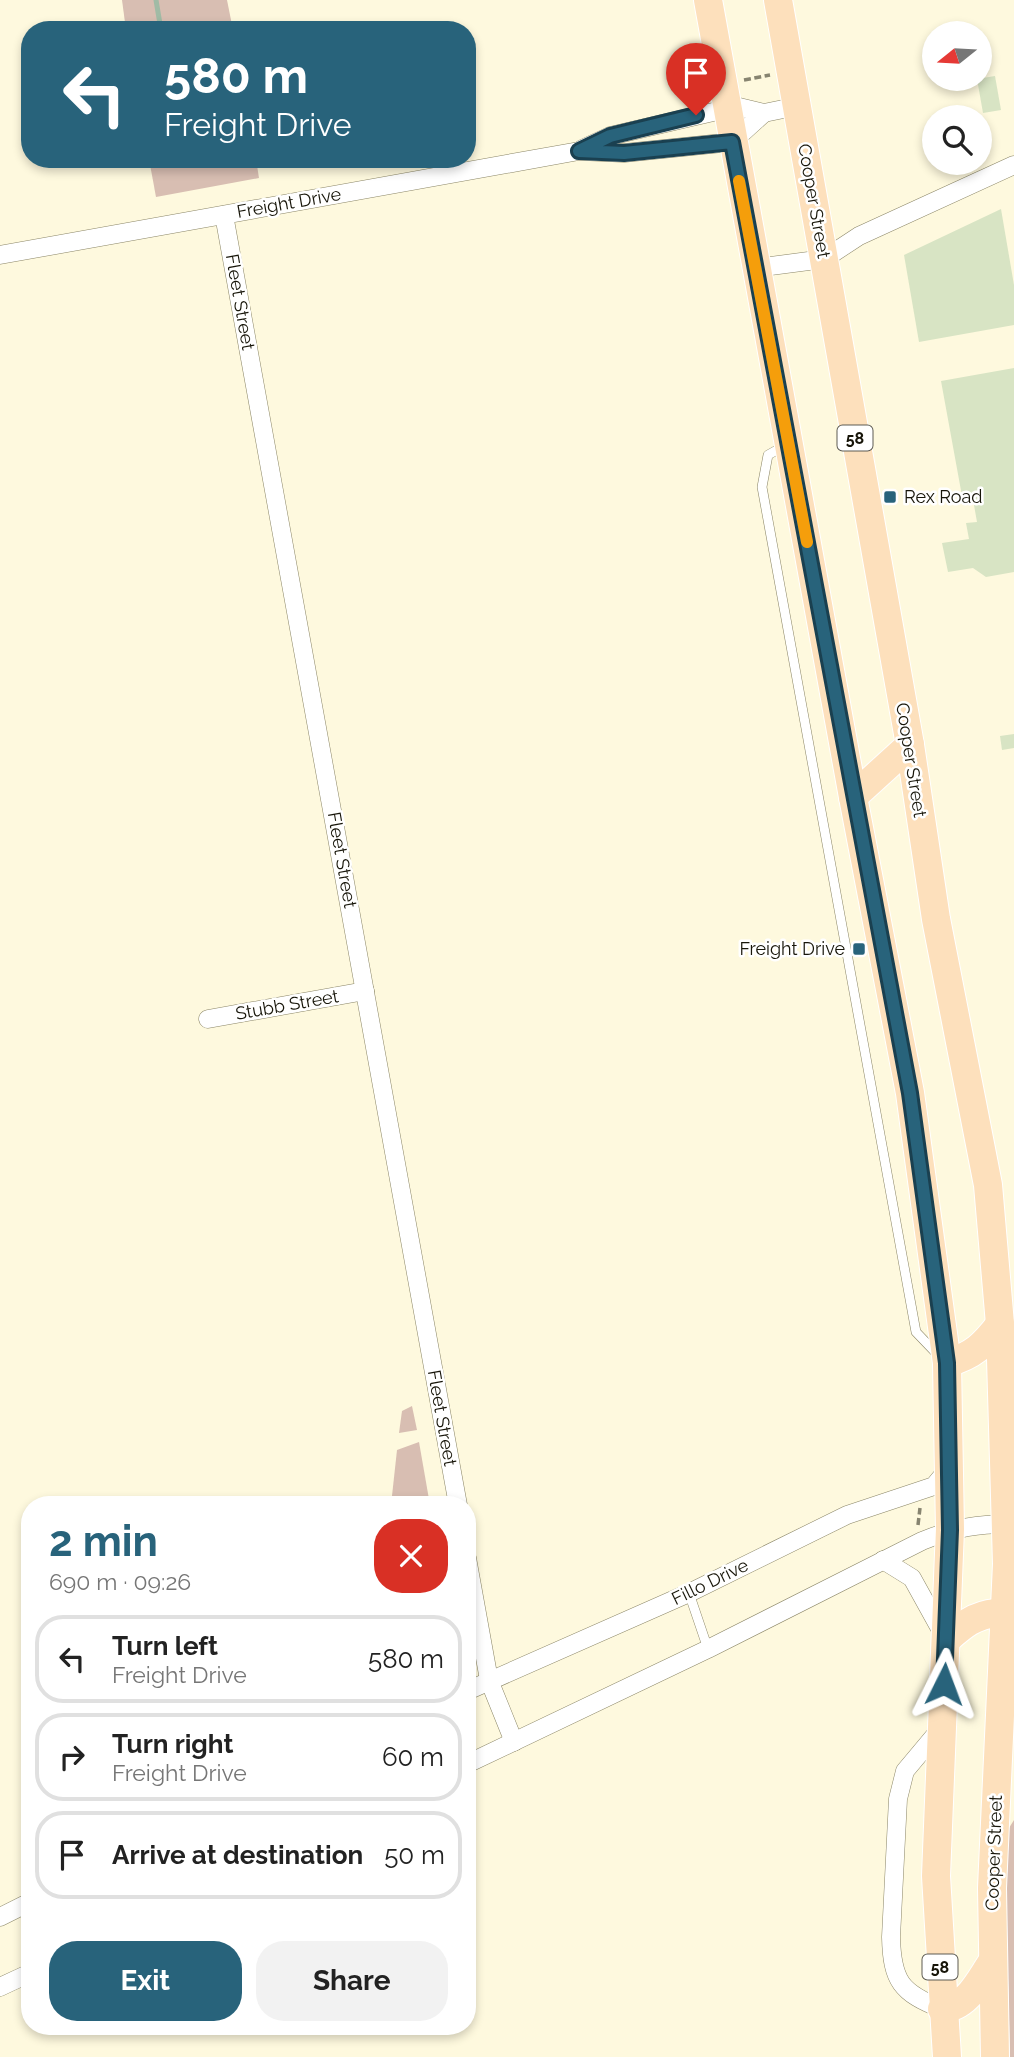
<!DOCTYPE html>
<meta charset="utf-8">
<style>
:root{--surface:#fff;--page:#f2f2f2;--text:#222;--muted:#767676;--line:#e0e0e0;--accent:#28637b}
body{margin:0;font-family:Raleway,sans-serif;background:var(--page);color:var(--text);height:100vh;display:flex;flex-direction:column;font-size:26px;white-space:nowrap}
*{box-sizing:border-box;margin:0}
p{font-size:23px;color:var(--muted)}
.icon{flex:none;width:38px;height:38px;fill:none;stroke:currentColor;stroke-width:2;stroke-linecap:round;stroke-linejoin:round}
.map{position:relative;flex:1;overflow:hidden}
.details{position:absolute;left:21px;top:1496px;width:455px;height:539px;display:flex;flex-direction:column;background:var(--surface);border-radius:28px;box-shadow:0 4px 10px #0003}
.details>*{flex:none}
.guide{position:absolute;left:21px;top:21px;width:455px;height:147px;border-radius:28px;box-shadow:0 4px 10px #0003;background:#28637b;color:#fff;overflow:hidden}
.needle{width:46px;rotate:252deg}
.fabs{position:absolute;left:922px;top:21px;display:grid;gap:14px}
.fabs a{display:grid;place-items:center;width:70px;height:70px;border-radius:50%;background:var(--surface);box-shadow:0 4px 10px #0003;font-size:35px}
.pin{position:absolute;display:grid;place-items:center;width:60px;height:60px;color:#fff;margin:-72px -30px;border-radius:50% 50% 50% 0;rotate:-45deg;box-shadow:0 0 7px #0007}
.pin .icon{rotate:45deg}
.me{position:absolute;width:77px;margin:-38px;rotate:3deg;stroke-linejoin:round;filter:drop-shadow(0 0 5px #0008)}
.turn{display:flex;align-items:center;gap:24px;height:147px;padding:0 28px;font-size:32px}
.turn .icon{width:91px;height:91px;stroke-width:2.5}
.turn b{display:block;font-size:49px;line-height:60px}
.round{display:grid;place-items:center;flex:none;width:74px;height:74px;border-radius:28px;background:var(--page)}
.headline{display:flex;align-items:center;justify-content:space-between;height:119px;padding:0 28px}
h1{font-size:42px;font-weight:700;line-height:52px;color:var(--accent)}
.cta{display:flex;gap:14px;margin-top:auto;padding:14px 28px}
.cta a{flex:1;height:80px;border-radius:28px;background:var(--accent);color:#fff;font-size:28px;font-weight:700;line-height:80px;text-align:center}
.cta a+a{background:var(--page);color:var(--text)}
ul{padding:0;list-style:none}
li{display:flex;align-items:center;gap:21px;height:88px;margin:0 14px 10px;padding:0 14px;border:4px solid var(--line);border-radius:28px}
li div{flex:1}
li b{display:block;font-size:26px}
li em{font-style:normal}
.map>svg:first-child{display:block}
.green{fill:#d8beb2}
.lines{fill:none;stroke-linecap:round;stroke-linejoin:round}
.stream{stroke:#a0bba5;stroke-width:5}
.building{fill:#d8e4c4}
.service-casing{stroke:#8a8566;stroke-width:10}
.minor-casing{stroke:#8a8566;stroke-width:19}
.primary-casing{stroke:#fff;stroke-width:30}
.path{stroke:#878470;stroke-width:3.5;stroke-dasharray:7 3.5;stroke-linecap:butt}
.service{stroke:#fff;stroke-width:9}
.minor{stroke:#fff;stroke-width:18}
.primary{stroke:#fde0bc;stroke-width:28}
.route-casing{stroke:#1a4050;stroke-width:18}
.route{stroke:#28637b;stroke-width:12}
.slow{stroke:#f59e0b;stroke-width:12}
.poi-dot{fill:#28637b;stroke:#fff;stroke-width:2.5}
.labels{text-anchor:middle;stroke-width:5;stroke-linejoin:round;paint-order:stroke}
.shield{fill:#fff;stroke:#5d5b53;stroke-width:2}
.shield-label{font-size:16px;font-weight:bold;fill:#171509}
.street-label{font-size:18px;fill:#171509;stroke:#fff}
.poi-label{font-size:18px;fill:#171509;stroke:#fff;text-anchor:start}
</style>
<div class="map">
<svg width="1014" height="2057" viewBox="0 0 1014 2057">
<rect width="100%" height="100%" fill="#fef9de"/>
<g class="green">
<polygon points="122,0 227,0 233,30 126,30"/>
<polygon points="149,159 256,159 259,178 156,197"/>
<polygon points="412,1406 417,1430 399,1433 402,1411"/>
<polygon points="419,1442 430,1505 391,1505 397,1450"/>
<polygon points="1014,1820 1014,2057 1010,2057 1006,1898 1009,1828"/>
</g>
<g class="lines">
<polyline class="stream" points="156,0 161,30"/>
</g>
<g class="building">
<polygon points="995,76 1001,110 983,113 977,79"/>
<polygon points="1001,209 1014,285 1014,325 919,342 904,255"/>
<polygon points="1014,368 1014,572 986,577 973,568 948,572 942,543 969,539 966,523 977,522 972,494 962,496 941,381"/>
<polygon points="1014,734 1014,748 1002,750 1000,736"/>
</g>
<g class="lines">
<defs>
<g id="service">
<polyline points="784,446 768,455 762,487 916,1332 938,1355"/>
<polyline points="689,1593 708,1649"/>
</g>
<g id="minor">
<polyline points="582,149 610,136 726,109 739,107 764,113 798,106"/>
<polyline points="224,215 458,1505"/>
<polyline points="0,255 579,151 624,153 732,142 764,113"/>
<polyline points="755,268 824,259 859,236 1014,165"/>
<polyline points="208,1019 365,991"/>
<polyline points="467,1558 489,1680 514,1742"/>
<polyline points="883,1560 912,1578 943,1634"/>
<polyline points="467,1691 689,1593 847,1515 934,1486 948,1469"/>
<path d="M941 1728 905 1771 898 1799 891 1937C892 1981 901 1993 942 2009"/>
<path d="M467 1764 708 1649 922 1541C954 1528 980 1523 1014 1524"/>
<polyline points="0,1917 30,1902"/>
<polyline points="0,1987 30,1973"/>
</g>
<g id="primary">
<polyline points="708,0 853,797 910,1093 947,1363 950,1529 936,1876 947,2057"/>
<polyline points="778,0 910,745 936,919 988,1185 1000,1324 1007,1564 992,1888 995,2057"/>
<polyline points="853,797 910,745"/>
<path d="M947 1363C973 1356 984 1345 1000 1324"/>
<path d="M946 1640C962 1626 974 1615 996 1613L1006 1621"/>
<path d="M942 2009C968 2007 979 1981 992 1962"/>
</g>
</defs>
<use href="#service" class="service-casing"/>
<use href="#minor" class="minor-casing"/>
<use href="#primary" class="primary-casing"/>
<g class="path">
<polyline points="744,80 770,75"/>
<polyline points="918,1525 920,1508"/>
</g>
<use href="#service" class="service"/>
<use href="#minor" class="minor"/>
<use href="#primary" class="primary"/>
</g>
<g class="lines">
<defs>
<polyline id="route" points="696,115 610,136 579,151 624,153 732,142 910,1093 947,1363 950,1530 944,1684"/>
</defs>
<use href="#route" class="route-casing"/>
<use href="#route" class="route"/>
<polyline class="slow" points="739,181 807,542"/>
</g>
<g class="poi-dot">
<rect x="883" y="490" width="14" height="14" rx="3.5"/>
<rect x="852" y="942" width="14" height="14" rx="3.5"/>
</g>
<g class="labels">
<g class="shield">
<rect x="837.5" y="425.5" width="35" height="25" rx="5"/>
<rect x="922.5" y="1954.5" width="35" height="25" rx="5"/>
</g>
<g class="shield-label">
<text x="855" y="444">58</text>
<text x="940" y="1973">58</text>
</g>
<g class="street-label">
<text transform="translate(814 201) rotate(80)" y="6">Cooper Street</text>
<text transform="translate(289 203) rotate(-10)" y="6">Freight Drive</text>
<text transform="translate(240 302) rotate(80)" y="6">Fleet Street</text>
<text transform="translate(911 760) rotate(81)" y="6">Cooper Street</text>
<text transform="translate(342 860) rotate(80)" y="6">Fleet Street</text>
<text transform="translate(287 1005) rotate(-10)" y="6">Stubb Street</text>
<text transform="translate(442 1418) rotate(80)" y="6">Fleet Street</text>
<text transform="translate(710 1582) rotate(-26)" y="6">Fillo Drive</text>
<text transform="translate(994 1853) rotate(-88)" y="6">Cooper Street</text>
</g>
<g class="poi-label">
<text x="904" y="503">Rex Road</text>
<text x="845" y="955" text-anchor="end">Freight Drive</text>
</g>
</g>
</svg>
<div class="fabs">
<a><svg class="needle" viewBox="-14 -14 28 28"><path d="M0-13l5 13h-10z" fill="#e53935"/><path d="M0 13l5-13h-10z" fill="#767676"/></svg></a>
<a><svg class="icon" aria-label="search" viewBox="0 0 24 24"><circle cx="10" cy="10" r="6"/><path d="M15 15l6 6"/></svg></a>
</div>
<div class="pin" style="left:696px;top:115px;background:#d93025"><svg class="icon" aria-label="arrive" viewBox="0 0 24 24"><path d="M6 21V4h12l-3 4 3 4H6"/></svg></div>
<svg class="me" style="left:944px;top:1684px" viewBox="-20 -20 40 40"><path d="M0-17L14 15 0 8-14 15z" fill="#28637b" stroke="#fff" stroke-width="4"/></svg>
<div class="guide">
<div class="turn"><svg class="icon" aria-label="left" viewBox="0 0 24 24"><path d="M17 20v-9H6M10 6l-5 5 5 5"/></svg><div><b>580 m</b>Freight Drive</div></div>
</div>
<section class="details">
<div class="headline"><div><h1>2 min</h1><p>690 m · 09:26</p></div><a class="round" style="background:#d93025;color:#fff"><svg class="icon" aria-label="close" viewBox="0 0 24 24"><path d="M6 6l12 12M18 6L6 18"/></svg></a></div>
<ul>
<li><svg class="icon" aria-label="left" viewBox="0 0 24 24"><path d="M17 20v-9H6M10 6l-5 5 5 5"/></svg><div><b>Turn left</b><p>Freight Drive</p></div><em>580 m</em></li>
<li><svg class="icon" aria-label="right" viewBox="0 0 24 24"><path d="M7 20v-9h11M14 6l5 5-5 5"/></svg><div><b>Turn right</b><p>Freight Drive</p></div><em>60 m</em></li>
<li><svg class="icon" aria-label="arrive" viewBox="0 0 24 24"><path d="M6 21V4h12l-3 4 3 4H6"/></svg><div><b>Arrive at destination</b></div><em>50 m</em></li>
</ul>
<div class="cta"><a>Exit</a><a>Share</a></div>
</section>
</div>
